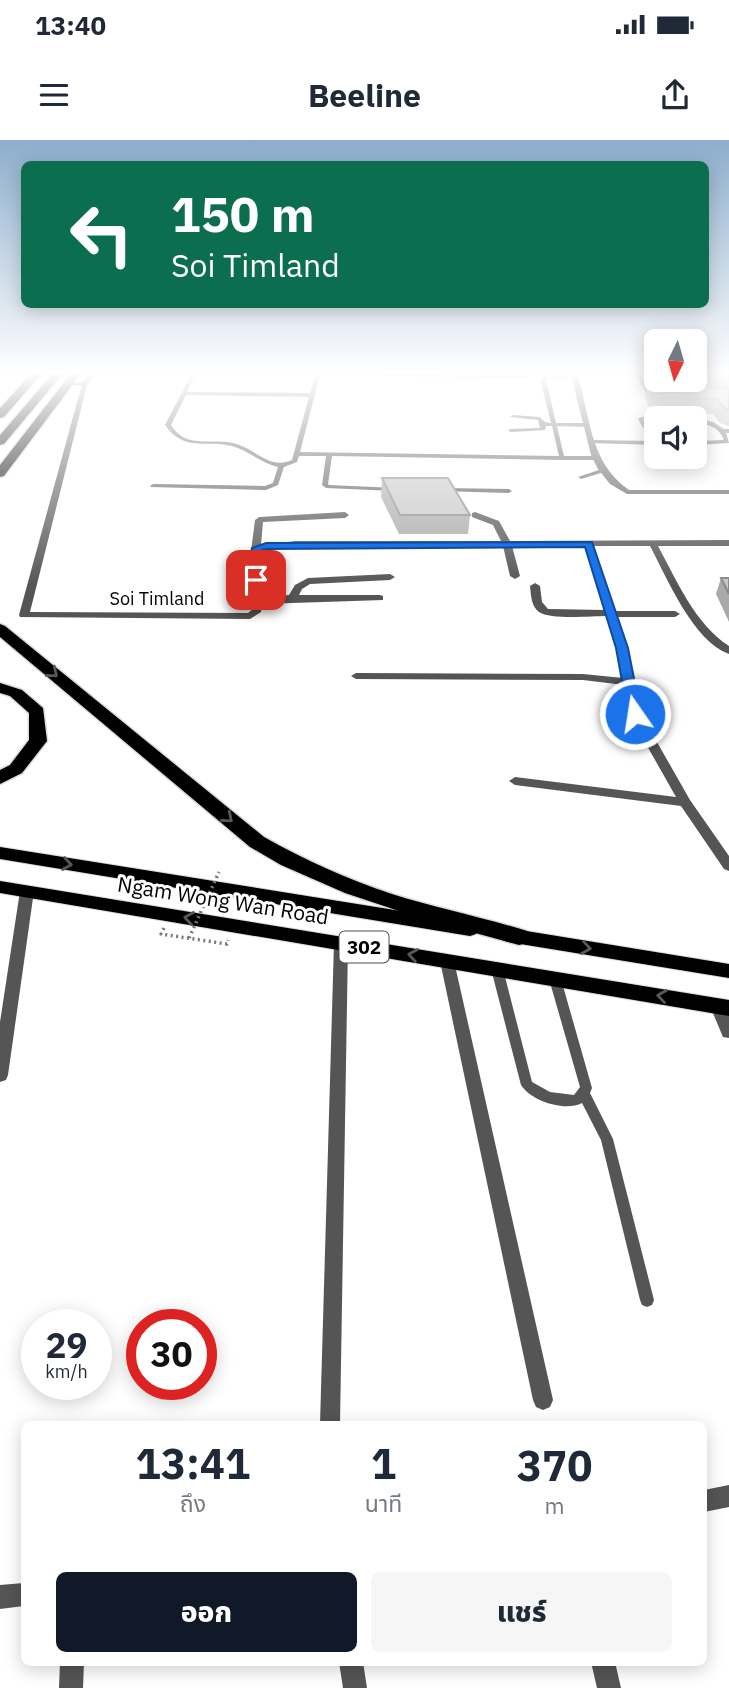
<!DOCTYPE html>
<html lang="th">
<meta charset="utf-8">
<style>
:root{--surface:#fff;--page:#f6f6f7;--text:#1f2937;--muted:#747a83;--accent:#111827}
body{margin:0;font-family:"IBM Plex Sans","Noto Sans Thai",sans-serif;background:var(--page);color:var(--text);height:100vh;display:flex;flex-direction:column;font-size:26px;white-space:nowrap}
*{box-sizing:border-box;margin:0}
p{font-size:23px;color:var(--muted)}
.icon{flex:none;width:38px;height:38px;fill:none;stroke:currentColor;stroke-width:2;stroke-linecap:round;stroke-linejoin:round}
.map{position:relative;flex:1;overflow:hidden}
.panel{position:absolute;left:21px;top:1281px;width:686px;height:245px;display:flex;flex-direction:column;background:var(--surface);border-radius:10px;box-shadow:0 4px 18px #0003}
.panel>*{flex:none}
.guide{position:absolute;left:21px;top:21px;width:688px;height:147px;border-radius:10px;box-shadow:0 4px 18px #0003;background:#0b6e4f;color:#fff;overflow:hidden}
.needle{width:46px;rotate:185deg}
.fabs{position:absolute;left:644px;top:189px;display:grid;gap:14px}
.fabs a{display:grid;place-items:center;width:63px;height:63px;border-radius:10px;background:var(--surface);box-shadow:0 4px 18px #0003;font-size:35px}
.speed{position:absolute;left:21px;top:1169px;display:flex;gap:14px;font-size:35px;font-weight:700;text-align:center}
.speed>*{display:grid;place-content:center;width:91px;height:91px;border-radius:50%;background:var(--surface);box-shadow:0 4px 18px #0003;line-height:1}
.speed small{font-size:18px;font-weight:400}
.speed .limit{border:10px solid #d22;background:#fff;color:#111}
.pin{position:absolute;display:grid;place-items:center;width:60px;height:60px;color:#fff;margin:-30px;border-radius:14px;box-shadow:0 4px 10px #0006}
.me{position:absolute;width:77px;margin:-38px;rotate:347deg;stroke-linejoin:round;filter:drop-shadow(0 0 5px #0008)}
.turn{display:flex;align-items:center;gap:24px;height:147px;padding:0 35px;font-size:32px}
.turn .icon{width:91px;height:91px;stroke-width:2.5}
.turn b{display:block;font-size:49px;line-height:60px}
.eta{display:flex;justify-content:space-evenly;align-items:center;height:119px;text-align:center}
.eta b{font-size:42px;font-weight:800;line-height:49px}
.action{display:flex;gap:14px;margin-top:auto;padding:14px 35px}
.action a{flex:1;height:80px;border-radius:10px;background:var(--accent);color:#fff;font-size:28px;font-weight:800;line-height:80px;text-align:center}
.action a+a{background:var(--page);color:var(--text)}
.status{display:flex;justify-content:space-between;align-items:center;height:49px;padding:0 35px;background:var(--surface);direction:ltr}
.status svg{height:19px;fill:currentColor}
header{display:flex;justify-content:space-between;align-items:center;height:91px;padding:0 35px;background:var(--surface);font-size:32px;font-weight:800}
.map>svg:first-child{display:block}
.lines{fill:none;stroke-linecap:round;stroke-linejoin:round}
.primary-casing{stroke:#dbdbdb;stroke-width:2}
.highway-casing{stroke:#dbdbdb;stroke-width:3}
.path{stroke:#777;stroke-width:3.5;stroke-dasharray:2 3.5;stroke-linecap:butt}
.lane{fill:#555;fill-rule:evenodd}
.street{fill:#555;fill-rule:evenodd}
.secondary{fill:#222;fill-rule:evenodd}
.primary{fill:#000;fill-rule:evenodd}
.highway{fill:#000;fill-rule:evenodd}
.path-bridge{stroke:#777;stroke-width:3.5;stroke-dasharray:2 3.5;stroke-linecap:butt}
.wall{fill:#a9a9a9}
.building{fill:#c4c4c4;stroke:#898989;stroke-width:2}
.oneway{stroke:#595959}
.route{fill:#1a73e8;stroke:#114b97;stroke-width:2}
.labels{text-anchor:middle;stroke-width:6;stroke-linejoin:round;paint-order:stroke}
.far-street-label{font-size:18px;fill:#000;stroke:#fff}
.shield{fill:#fff;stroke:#4c4c4c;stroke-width:2}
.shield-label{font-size:19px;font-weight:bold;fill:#000}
.street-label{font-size:21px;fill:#000;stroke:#fff}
</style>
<div class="status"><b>13:40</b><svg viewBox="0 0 49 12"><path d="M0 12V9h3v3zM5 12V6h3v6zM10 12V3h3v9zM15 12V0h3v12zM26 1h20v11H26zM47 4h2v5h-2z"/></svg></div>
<header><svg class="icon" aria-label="menu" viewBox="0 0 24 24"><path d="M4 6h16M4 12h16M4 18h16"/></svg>Beeline<svg class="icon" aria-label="share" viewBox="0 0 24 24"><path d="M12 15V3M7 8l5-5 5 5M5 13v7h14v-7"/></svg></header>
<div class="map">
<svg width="729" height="1548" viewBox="0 0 729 1548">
<rect width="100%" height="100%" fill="#fff"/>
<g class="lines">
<defs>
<g id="primary">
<polygon points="0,707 470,782 476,784 479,789 476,794 470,796 0,719"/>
<polygon points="0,741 729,860 729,876 0,753"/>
<polygon points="508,788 729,824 729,838 508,802 502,800 499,795 502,790"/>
</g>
<g id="highway">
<polygon points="34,231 44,231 4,277 0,278 0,268"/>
<polygon points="55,231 65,231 4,304 0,305 0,295"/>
<polygon points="73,231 83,231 4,336 0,337 0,325"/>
<path d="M0 484 5 486 264 697C305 720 347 739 392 754 436 768 482 777 527 791L530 797 527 803 519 805 417 777 345 753 281 725 250 707 0 497Z"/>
<polygon points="0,543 22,550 43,568 47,601 22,633 0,644 0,630 10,625 29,600 29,573 10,556 0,553"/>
</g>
</defs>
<use href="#primary" class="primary-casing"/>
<use href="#highway" class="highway-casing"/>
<polyline class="path" points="164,788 161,794 227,804 228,800"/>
<g class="lane">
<path d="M193 231H197L187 252 310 253 316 233 318 232 527 236 529 238 320 235 300 312 559 316 552 286H546L545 290 511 292 509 291V289L540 288 538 280 510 277 513 275 540 277 545 282 551 283 540 238 575 234 577 236 546 239 556 283H586L589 285 586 287 557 286 564 316H596L599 318 596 320H562L332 316 328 344 329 345 397 348 398 349 395 351 326 348 322 345 326 316H299L297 322 284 327 278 345 266 350 151 347 150 346 153 344 265 346 273 343 278 327C261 323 249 311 232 306 205 299 185 313 165 285ZM186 255 309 257 292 320C271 330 256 310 237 304 221 299 203 304 187 299 180 296 175 291 171 285Z"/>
<polygon points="635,231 656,232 656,234 641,234 651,255 646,254"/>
<polygon points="656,277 658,278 656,278 656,281 645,281 654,297 649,298 638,279 641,277"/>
<path d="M695 278 713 282 724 289H729V293H726L729 303 695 305V301L724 300C719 287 708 284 695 282Z"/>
<polygon points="592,300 656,301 656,305 590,303 589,302"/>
<polygon points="602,329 605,331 604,332 581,339 578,337"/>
<polygon points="442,348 509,349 512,351 509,353 440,351 440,349"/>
<path d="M497 825 501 826 503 829 532 942 550 952 574 955 580 947 549 839 551 836H559L561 839 592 948 590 953 613 999 654 1160 652 1165 647 1167 642 1165 640 1160 601 1000 582 963C565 972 531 961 521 945L491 829 493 826Z"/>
</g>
<g class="street">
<path d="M570 231H576C591 274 588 322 629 350H729V354H627L610 344 598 329 591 315Z"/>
<path d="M82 244 87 245 30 472 248 473 253 469 250 419 255 380 259 377 345 372 349 375 345 378 263 382 261 405 296 401H501L493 385 472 377V373L475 372 499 381 510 401 729 400V406H658C677 441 695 484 729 506V514C693 501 667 438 650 406H594L615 471H675L680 474 675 477H617L627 508 641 574 690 660 729 716V731L724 729 681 666 515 645 509 641 515 637 676 657 629 574 624 545 583 540 356 539 351 536 356 533 583 534 623 538 617 508 607 476C592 476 550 480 539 472 531 466 531 455 530 446L535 443 540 446 542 462 548 469 605 470 585 406H512L520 436 515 439 510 436 503 406 296 407 260 410 262 458 289 455 295 445 308 438 390 434 395 437 390 440 310 444 302 449 299 455H380L383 456V460L262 464 261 472 250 479 20 477 19 475Z"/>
<polygon points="27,746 34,751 8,935 6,940 0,942 0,882 20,751"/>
<polygon points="341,797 346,799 348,803 340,1284 320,1284 334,803 336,799"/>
<polygon points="447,815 452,817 454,821 553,1260 550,1267 543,1270 536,1267 533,1260 440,821 442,817"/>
<polygon points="718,860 723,862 729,874 729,898 723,897 710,866 713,862"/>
<polygon points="729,1345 729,1367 704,1372 704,1350"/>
<polygon points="24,1443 24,1466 0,1469 0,1445"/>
<polygon points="60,1522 84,1522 83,1548 59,1548"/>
<polygon points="339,1522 363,1522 367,1548 343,1548"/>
<polygon points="591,1522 615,1522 621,1548 597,1548"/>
</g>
<polygon class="secondary" points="92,231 98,231 86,246 64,244 67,242 82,243"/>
<use href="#primary" class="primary"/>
<use href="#highway" class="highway"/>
<polyline class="path-bridge" points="189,798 219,732"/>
</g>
<g class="wall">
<polygon points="656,231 656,240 695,240 729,231 729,286 720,283 713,274 651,273 645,257 648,242 655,242 654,240"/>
<polygon points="382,338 470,375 468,394 399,394 381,357"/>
<polygon points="721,438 729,438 729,482 716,454"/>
</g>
<g class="building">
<polygon points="695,231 729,231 729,241 700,240 695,246 729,249 729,270 724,268 717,259 654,258 648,242 664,242 663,240 695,240"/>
<polygon points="382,338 448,338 470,375 400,375"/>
<polygon points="721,438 729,438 729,454"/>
</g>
<defs><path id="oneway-chevron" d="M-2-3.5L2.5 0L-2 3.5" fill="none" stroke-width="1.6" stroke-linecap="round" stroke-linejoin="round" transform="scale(1.75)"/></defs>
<g class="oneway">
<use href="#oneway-chevron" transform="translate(53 533) rotate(40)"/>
<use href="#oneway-chevron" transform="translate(228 678) rotate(40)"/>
<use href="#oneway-chevron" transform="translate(67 724) rotate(9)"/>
<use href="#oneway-chevron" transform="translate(189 778) rotate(-171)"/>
<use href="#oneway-chevron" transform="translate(586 808) rotate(9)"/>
<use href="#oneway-chevron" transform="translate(413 815) rotate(-171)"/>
<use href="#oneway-chevron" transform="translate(662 856) rotate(-171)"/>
</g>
<linearGradient id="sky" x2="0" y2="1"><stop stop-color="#8cadcc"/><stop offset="0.52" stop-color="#fff"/><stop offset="1" stop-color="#fff" stop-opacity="0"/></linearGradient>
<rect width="729" height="447" fill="url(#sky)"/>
<polygon class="route" points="592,402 628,508 641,574 639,576 635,577 628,574 616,508 585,407 266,409 262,410 262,440 256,443 251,440 249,419 252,408 266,403"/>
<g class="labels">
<g class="far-street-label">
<text x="157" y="465">Soi Timland</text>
</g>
<rect class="shield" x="339.5" y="791.5" width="49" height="31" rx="5"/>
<g class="shield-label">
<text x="364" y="814">302</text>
</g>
<g class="street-label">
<text transform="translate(223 761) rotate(9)" y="7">Ngam Wong Wan Road</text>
</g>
</g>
</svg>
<div class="fabs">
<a><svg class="needle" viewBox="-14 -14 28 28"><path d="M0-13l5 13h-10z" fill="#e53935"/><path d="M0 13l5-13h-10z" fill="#747a83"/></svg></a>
<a><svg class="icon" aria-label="sound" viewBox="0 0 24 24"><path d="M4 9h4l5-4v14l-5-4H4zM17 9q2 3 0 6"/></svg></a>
</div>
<div class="speed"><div>29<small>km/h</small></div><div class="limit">30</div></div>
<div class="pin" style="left:256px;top:440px;background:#d93025"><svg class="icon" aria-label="arrive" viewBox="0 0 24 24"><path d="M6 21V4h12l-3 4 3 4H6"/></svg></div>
<svg class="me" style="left:635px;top:574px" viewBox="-20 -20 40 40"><circle r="17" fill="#1a73e8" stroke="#fff" stroke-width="3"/><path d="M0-11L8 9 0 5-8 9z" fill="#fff"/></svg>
<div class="guide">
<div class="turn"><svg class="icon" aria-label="left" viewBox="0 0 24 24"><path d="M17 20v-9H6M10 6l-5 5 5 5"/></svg><div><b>150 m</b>Soi Timland</div></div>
</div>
<section class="panel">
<div class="eta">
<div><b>13:41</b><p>ถึง</p></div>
<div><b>1</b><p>นาที</p></div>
<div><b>370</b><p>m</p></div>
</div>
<div class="action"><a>ออก</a><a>แชร์</a></div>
</section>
</div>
